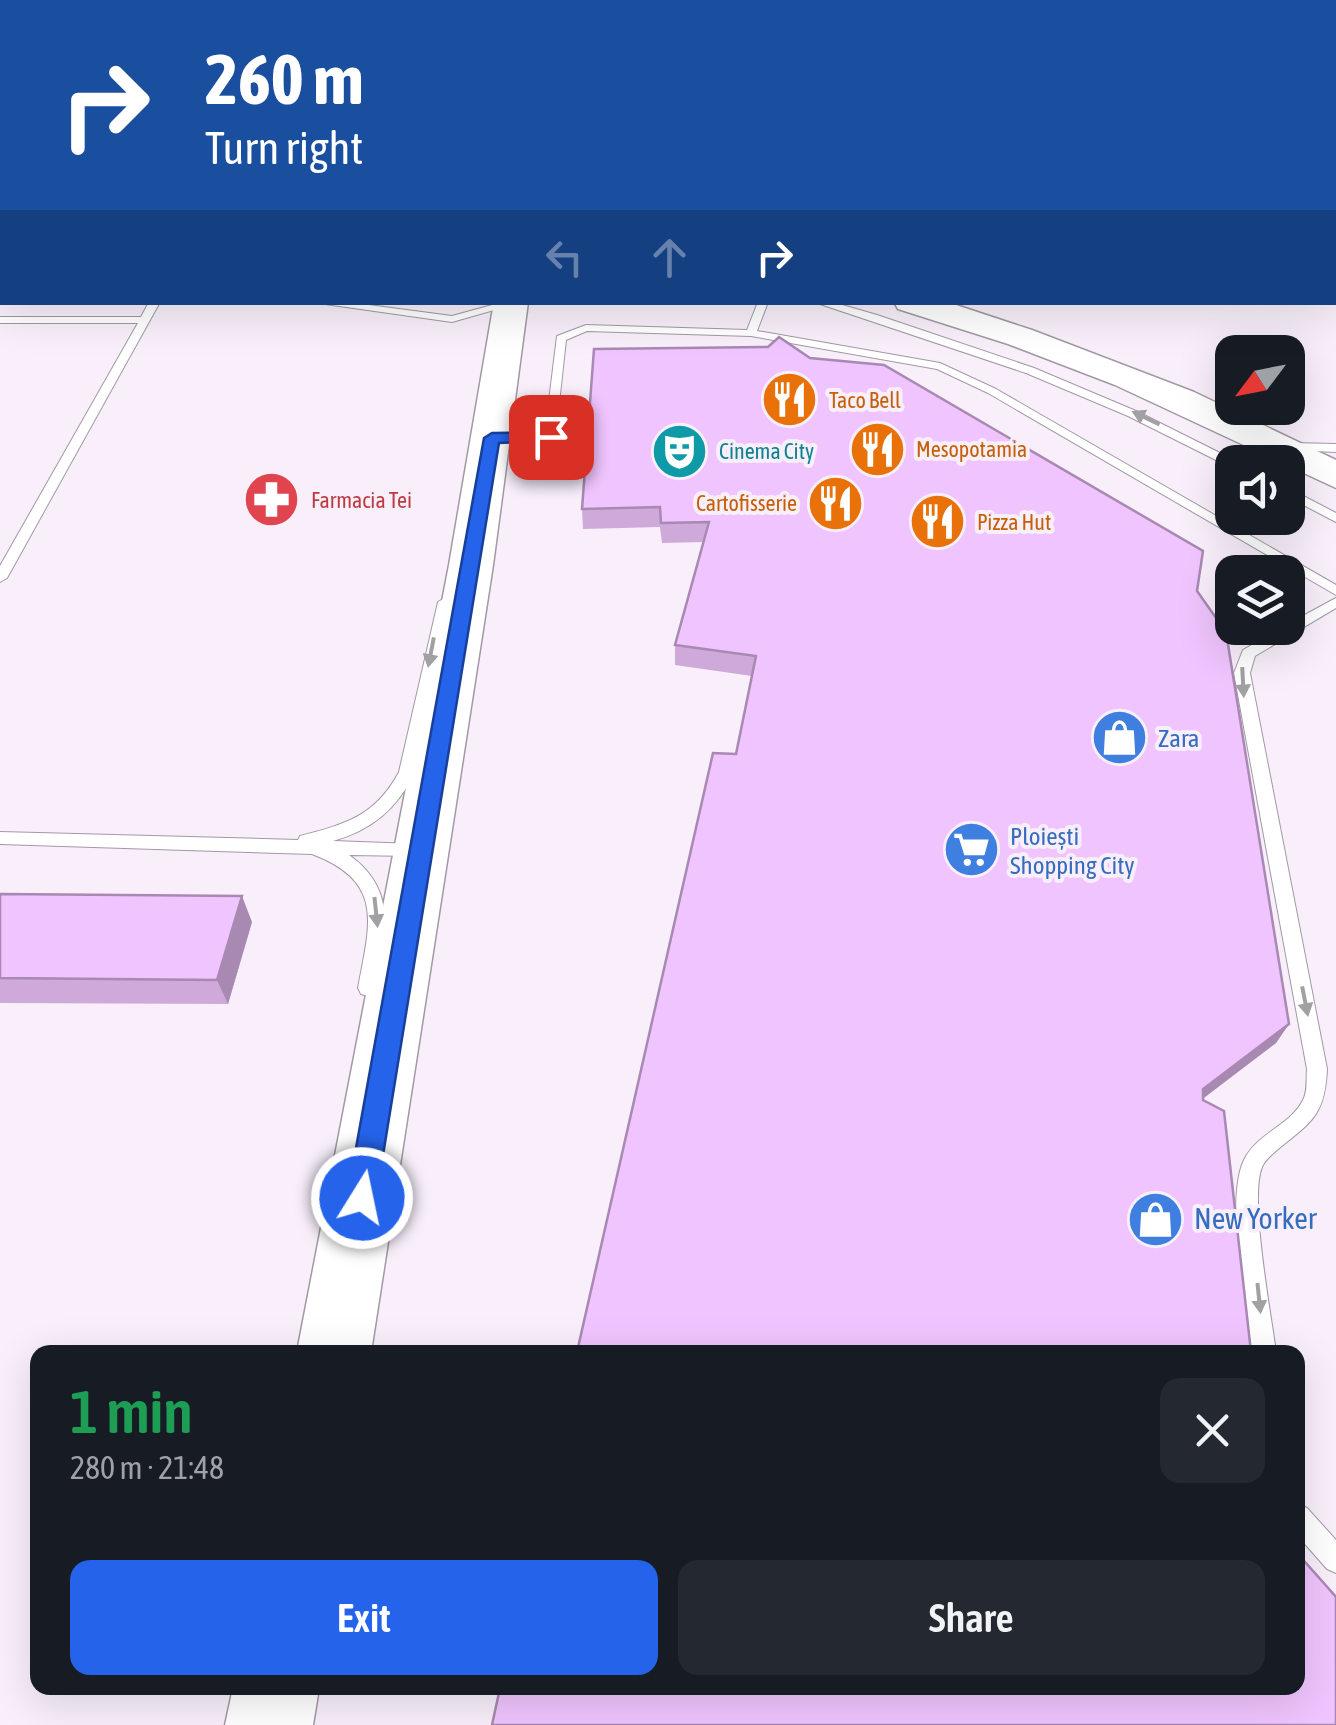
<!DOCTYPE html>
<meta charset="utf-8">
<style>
:root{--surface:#171b24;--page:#242831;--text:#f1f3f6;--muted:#9ea1a6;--accent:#2563eb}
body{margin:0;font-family:"Asap Condensed",sans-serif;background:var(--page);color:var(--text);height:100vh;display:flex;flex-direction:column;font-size:38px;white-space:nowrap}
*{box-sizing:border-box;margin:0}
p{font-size:32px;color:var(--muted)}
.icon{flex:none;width:55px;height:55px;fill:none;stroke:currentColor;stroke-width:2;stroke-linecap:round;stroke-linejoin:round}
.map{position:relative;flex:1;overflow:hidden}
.details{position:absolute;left:30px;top:1345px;width:1275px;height:350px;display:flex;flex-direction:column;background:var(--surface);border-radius:20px;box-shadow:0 10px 40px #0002}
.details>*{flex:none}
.hud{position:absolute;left:0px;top:0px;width:1338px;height:305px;box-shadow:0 10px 40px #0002;background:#1a4fa0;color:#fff;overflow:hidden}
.needle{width:65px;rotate:238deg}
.fabs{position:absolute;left:1215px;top:335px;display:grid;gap:20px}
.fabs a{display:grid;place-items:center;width:90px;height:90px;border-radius:20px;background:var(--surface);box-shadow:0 10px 40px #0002;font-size:50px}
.pin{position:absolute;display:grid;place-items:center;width:85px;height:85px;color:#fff;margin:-42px;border-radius:20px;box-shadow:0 5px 15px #0006}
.me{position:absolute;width:110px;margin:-55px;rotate:10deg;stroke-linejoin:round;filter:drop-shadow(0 0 8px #0008)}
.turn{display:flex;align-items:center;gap:35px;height:210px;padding:0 40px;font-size:45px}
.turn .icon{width:130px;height:130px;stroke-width:2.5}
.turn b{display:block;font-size:70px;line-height:85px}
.lanes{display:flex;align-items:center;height:95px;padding:0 40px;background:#0003;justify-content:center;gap:50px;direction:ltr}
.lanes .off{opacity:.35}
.round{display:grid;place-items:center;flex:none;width:105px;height:105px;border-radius:20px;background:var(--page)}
.head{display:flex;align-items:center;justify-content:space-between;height:170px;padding:0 40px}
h1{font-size:60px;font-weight:600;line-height:75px;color:#1e9e55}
.action{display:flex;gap:20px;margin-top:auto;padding:20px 40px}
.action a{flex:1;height:115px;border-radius:20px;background:var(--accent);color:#fff;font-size:40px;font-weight:600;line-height:115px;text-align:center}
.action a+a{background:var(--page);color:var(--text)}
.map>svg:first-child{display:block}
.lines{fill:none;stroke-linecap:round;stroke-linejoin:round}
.lane-casing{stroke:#a199a4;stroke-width:2}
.street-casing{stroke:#a199a4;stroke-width:3}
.primary-casing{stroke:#a199a4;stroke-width:3}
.lane{fill:#fff;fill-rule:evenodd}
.street{fill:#fff;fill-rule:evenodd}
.primary{fill:#fff;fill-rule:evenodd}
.wall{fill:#cea9da}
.shaded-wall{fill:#a889b2}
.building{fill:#f0c4fe;stroke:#a889b2;stroke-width:2.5}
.oneway{fill:#a1a0a2}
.route{fill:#2563eb;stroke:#184099;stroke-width:2.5}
.labels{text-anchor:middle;stroke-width:8;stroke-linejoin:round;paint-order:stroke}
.far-food-label{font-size:22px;fill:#c56008;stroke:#f8effb;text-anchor:start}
.far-culture-label{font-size:22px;fill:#0d838f;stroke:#f8effb;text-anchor:start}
.far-health-label{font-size:22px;fill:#be3a42;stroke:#f8effb;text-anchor:start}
.shop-label{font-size:25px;fill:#366cbe;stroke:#f8effb;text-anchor:start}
.near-shop-label{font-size:30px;fill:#366cbe;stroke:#f8effb;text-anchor:start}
</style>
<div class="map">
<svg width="1336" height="1725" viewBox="0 0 1336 1725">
<rect width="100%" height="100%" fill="#f8effb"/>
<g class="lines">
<defs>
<g id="lane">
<rect x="1335" y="19" width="1" height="4"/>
<rect x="1335" y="53" width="1" height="4"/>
<rect x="1335" y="97" width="1" height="4"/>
<rect x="0" y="280" width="2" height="6"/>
<polygon points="149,302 160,302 7,578 0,582 0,566 138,323 0,323 0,317 141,317"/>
<polygon points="311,302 346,302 452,316 503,302 515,304 452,322"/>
<polygon points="758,302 768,302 757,331 940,363 996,389 1336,585 1336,595 988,393 937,369 751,336 587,331 566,340 555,440 492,442 486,438 492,434 545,433 557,336 586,325 747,330"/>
<polygon points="814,302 832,302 877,315 1034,368 1136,411 1238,462 1232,462 1232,467 1228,466 1128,416 1026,373"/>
<polygon points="1292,443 1336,444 1336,452 1288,450 1286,447"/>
<polygon points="1288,488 1336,513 1336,522 1288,497"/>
<path d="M445 598 452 602 415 772C397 809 372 830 333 841L414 844 423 850 414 856 349 855C385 880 389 913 383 954 381 967 380 981 375 994L368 996 361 994 358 988C370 923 385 882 312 854L0 844V832L298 840 300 836C345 824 375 817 399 772L438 602Z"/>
<path d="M1336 598V608L1255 656 1250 673 1327 1069C1325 1111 1315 1120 1283 1145 1276 1151 1266 1158 1262 1167 1249 1198 1271 1314 1276 1352H1252C1246 1307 1225 1199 1244 1160 1257 1133 1291 1125 1303 1100 1308 1091 1306 1079 1307 1069L1234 673 1243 650 1281 628H1288V624Z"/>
<polygon points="1298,1504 1307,1508 1336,1540 1336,1573 1327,1569 1298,1536"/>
</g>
<rect id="street" x="1335" y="223" width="1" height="12"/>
<g id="primary">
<polygon points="1158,0 1180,0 1182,2 1160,2"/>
<polygon points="1335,174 1336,175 1336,193 1335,192"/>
<rect x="0" y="197" width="2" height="18"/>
<polygon points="494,302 528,302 493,565 371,1352 297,1352 449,565"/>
<polygon points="894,302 947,302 1032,330 1194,392 1336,460 1336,488 1115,385 1008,344 898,309"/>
<polygon points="233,1688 319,1688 313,1725 225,1725"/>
</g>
</defs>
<use href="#lane" class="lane-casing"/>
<use href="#street" class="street-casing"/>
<use href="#primary" class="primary-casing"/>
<use href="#lane" class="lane"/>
<use href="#street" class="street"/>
<use href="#primary" class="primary"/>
</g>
<g class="wall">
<polygon points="580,0 816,0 816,2"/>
<polygon points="1318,0 1336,0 1336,10 1335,2 1320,2"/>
<polygon points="810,358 1197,591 1289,1024 1276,1043 1203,1098 1251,1352 736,754 752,676 675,665 675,645 704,542 662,543 660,527 583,529 582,509"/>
<polygon points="0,894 252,922 228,1004 0,1003"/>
</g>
<g class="shaded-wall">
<polygon points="242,896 252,922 228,1004 217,980"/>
<polygon points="1289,1024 1276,1043 1192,1107 1203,1089"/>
</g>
<g class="building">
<rect x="580" y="0" width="104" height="2"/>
<polygon points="779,337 810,358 884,365 1203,551 1197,591 1226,632 1289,1024 1203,1089 1203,1100 1224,1111 1251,1352 577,1352 713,753 736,754 756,656 675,645 709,522 661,523 660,507 582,509 594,349 768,347"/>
<polygon points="0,894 242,896 217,980 0,978"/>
<polygon points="1298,1554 1336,1597 1336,1725 492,1725 500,1688 1298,1688"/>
</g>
<defs><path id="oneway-solid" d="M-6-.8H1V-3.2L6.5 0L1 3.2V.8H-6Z" transform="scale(2.5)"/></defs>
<g class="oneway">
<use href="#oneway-solid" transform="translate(1146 418) rotate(-154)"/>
<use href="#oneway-solid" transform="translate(431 652) rotate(101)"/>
<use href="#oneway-solid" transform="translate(1243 682) rotate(87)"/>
<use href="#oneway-solid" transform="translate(376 912) rotate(84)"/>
<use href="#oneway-solid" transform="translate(1305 1001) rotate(79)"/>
<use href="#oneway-solid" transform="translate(1259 1298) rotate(84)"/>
</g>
<polygon class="route" points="551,432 559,437 557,441 499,443 376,1198 371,1207 362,1211 352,1207 347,1198 484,438 492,433"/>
<defs>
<symbol id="restaurant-disc" viewBox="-11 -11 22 22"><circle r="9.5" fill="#e8710a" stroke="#f8effb"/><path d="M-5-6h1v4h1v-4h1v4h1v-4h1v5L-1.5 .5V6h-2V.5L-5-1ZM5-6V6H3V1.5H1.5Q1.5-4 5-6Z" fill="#fff"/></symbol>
<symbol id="theatre-disc" viewBox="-11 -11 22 22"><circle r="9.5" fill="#0f9aa8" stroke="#f8effb"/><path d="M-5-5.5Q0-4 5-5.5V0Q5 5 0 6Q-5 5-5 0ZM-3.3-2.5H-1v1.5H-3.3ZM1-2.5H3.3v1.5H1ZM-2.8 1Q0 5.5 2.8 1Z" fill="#fff"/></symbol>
<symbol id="pharmacy-disc" viewBox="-11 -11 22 22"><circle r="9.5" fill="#e0444e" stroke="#f8effb"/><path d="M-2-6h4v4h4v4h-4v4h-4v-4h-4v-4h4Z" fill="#fff"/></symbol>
<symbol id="shop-disc" viewBox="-11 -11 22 22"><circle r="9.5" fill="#3f7fe0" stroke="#f8effb"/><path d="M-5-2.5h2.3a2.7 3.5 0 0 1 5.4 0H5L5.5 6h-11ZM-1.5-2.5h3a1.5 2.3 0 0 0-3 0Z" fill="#fff"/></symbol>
<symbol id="supermarket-disc" viewBox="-11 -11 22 22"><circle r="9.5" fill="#3f7fe0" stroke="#f8effb"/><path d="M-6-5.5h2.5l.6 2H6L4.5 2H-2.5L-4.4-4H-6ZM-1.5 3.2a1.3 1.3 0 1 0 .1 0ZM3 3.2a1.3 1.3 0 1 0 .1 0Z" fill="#fff"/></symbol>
</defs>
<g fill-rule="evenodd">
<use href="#restaurant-disc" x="758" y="368" width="63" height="63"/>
<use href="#restaurant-disc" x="846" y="418" width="63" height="63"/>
<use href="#theatre-disc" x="648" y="420" width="63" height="63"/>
<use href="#pharmacy-disc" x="240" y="468" width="63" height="63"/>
<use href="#restaurant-disc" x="804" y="472" width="63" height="63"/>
<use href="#restaurant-disc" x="906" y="490" width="63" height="63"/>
<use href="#shop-disc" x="1088" y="706" width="63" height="63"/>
<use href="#supermarket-disc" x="940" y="818" width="63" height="63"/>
<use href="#shop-disc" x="1124" y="1188" width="63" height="63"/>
</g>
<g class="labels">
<g class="far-food-label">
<text x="829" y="408">Taco Bell</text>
<text x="916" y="457">Mesopotamia</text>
<text x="797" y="511" text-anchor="end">Cartofisserie</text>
<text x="977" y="530">Pizza Hut</text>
</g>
<g class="far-culture-label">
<text x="719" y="459">Cinema City</text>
</g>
<g class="far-health-label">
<text x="311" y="508">Farmacia Tei</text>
</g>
<g class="shop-label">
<text x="1158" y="747">Zara</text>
<text x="1010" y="845">Ploiești<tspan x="1010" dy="29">Shopping City</tspan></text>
</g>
<g class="near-shop-label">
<text x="1194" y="1229">New Yorker</text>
</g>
</g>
</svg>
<div class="fabs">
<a><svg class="needle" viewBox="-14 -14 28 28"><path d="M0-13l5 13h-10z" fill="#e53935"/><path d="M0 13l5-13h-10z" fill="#9ea1a6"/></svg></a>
<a><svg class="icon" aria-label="sound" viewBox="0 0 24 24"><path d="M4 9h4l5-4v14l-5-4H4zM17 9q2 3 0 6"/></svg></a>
<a><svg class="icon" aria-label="layers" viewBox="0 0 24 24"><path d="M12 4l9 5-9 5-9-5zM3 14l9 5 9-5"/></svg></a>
</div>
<div class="pin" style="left:551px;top:437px;background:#d93025"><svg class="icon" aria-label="arrive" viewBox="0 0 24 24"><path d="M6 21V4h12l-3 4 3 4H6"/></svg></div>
<svg class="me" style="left:362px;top:1198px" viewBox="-20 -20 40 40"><circle r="17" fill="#2563eb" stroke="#fff" stroke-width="3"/><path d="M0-11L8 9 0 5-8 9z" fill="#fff"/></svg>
<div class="hud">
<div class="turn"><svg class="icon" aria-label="right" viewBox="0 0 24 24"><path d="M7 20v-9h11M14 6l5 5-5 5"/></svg><div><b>260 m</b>Turn right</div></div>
<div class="lanes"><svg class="icon off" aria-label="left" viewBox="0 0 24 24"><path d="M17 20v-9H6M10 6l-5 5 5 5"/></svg><svg class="icon off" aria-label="ahead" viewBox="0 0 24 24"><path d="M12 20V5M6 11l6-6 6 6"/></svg><svg class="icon" aria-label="right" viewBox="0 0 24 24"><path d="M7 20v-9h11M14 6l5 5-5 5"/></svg></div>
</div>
<section class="details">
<div class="head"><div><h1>1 min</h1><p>280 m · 21:48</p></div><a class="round"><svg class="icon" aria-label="close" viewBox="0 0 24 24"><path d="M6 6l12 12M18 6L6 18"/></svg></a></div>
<div class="action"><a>Exit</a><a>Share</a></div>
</section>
</div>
